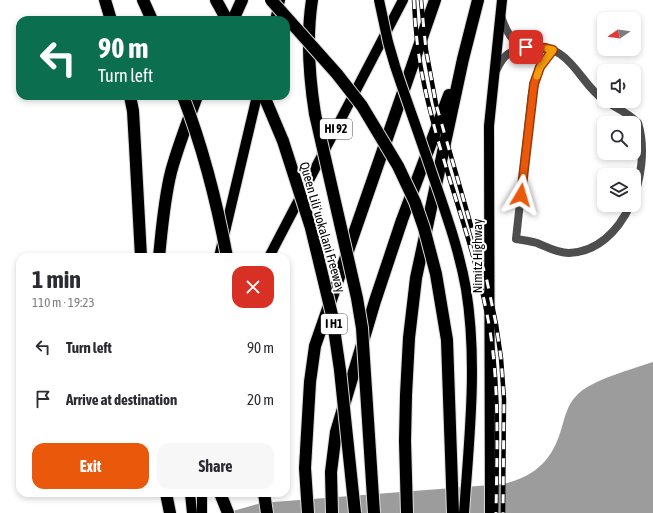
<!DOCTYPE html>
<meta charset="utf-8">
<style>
:root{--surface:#fff;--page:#f7f7f7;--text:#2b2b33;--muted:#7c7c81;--accent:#ea580c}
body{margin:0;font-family:"Asap Condensed",sans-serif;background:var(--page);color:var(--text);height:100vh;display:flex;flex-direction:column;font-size:15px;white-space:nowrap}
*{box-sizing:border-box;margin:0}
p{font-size:13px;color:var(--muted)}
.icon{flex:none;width:22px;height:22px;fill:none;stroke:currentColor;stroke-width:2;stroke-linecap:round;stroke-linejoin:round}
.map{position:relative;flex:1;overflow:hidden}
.details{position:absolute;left:16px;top:253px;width:274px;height:244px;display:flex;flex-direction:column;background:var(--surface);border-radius:12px;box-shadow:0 2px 6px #0003}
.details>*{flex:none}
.banner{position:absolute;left:16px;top:16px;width:274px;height:84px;border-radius:12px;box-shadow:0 2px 6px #0003;background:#0b6e4f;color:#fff;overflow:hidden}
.needle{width:26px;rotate:257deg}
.buttons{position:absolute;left:597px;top:12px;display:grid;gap:8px}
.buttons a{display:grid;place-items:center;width:44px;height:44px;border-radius:8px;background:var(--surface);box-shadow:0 2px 6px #0003;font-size:20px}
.pin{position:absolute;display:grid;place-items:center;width:34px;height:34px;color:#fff;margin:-17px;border-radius:8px;box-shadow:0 2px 6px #0006}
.me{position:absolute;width:44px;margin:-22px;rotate:7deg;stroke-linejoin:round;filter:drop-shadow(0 0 3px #0008)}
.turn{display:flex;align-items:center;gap:14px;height:84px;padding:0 16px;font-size:18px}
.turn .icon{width:52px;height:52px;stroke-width:2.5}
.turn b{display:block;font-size:28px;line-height:34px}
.round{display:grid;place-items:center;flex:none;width:42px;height:42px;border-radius:12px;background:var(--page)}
.overview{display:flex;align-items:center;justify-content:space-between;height:68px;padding:0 16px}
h1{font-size:24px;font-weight:700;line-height:30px}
.action{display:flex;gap:8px;margin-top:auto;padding:8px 16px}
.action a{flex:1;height:46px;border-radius:12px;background:var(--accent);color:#fff;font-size:16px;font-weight:700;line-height:46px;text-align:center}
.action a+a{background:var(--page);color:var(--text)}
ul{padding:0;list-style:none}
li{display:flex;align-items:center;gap:12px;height:52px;padding:0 16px}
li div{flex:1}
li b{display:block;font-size:15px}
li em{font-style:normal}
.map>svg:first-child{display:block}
.water{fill:#9c9c9c}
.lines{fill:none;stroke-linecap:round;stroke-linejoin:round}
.primary-casing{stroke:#dbdbdb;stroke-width:12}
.highway-casing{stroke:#dbdbdb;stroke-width:14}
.street{stroke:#4e4e4e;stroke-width:8}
.primary{stroke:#000;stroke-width:10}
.highway{stroke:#000;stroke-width:12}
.rail-casing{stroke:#000;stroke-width:4.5}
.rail{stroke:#fff;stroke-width:3;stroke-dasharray:9;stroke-linecap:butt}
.primary-bridge-casing{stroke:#dbdbdb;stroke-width:12;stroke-linecap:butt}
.highway-bridge-casing{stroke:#dbdbdb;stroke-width:14;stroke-linecap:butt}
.primary-bridge{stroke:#000;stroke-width:10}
.highway-bridge{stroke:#000;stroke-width:12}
.route-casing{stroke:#983908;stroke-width:10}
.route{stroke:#ea580c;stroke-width:7}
.slow{stroke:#f59e0b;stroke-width:7}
.labels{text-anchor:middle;stroke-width:4;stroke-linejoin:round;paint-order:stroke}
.shield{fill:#fff;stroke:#4c4c4c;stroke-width:1}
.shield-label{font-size:12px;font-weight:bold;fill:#000}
.street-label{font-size:13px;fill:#000;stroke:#fff}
</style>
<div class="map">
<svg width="653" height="513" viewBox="0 0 653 513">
<rect width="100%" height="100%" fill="#fff"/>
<path class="water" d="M653 362V513H226L261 503 503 484C534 477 552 461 561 430 565 417 567 405 577 395 591 380 633 369 653 362Z"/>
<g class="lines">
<defs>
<g id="primary">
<polyline points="275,20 280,0"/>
<polyline points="219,257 257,96"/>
<polyline points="269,257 403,0"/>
<polyline points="190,493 192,513"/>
<polyline points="202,493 202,513"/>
<polyline points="490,513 489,126 502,0"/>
</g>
<g id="highway">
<polyline points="105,0 111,20"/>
<polyline points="143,0 152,20"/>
<polyline points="216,0 227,20"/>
<path d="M312 0C306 39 309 76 315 114"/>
<polyline points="233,20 242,0"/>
<polyline points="130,96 133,111 135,146 141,257"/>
<polyline points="264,96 283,141"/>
<path d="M159 257C162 228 164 200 171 172 178 146 188 121 197 96"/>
<polyline points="166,493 170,513"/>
<polyline points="220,493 228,513"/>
<polyline points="264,493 267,513"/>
<polyline points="308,513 305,468 310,382 315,346 435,0"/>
<polyline points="332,513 331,472 336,432 375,301 402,220 449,95"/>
<polyline points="407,513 405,441 406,395 409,338 416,278 463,59 478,0"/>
</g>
</defs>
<use href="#primary" class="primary-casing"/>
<use href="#highway" class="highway-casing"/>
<g class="street">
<path d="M501 16C509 40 515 46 540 48 547 48 554 50 560 54 578 66 586 88 604 100"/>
<path d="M553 50 540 67 532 93 516 239C523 240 530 241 537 243 547 247 557 253 569 253 625 251 653 171 638 123 629 113 616 108 605 101"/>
<path d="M497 69C504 54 510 51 526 47"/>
</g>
<use href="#primary" class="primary"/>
<use href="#highway" class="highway"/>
<defs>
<g id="rail">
<path d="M414 0C415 28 418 56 424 84 440 162 472 236 487 314 500 379 497 447 496 513"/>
<polyline points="421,0 426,50 436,104 487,281 496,324 501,358 504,399 503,513"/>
</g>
</defs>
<use href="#rail" class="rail-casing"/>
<use href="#rail" class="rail"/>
<defs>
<path id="primary-bridge" d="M379 0 388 42 395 66C407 102 420 137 432 173 445 211 459 249 466 289 478 362 469 440 464 513"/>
<g id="highway-bridge">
<polyline points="271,0 337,74 362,106 398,166 415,202 424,228 436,274 447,340 453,513"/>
<path d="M183 96C203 148 217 203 227 257"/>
<polyline points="315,114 357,298 362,328 374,513"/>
<polyline points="283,141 311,228 332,315 340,370 355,513"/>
</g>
</defs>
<use href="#primary-bridge" class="primary-bridge-casing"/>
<use href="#highway-bridge" class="highway-bridge-casing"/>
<use href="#primary-bridge" class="primary-bridge"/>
<use href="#highway-bridge" class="highway-bridge"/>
</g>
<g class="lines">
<defs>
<polyline id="route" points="521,195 534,84 540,67 553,50 546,48 526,47"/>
</defs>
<use href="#route" class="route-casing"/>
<use href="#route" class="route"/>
<polyline class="slow" points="537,76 540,67 553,50 548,49"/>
</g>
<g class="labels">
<g class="shield">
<rect x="320" y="119" width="32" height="20" rx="3"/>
<rect x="321" y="314" width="26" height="20" rx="3"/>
</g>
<g class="shield-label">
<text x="336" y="133">HI 92</text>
<text x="334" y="328">I H1</text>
</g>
<g class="street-label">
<text transform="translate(323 227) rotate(74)" y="5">Queen Liliʻuokalani Freeway</text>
<text transform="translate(477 256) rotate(-90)" y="5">Nimitz Highway</text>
</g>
</g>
</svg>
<div class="buttons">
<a><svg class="needle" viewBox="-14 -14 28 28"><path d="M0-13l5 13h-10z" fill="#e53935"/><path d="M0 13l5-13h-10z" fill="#7c7c81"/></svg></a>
<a><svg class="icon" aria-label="sound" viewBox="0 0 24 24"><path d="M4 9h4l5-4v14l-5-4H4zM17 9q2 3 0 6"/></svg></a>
<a><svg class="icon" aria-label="search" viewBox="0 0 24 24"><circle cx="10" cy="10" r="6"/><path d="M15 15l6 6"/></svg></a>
<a><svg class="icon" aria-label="layers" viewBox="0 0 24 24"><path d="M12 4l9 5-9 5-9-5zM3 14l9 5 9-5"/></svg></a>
</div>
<div class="pin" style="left:526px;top:47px;background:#d93025"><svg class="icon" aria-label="arrive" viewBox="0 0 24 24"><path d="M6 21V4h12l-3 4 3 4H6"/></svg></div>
<svg class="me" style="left:521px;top:195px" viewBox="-20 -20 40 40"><path d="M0-17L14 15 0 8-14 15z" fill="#ea580c" stroke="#fff" stroke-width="4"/></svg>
<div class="banner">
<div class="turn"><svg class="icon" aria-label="left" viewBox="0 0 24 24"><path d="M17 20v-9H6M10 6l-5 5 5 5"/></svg><div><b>90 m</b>Turn left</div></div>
</div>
<section class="details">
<div class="overview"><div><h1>1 min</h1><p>110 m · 19:23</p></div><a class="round" style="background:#d93025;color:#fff"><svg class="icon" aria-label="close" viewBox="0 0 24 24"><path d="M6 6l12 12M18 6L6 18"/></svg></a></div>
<ul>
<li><svg class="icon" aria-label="left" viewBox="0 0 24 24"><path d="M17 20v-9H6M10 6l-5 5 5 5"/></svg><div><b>Turn left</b></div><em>90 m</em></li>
<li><svg class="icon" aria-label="arrive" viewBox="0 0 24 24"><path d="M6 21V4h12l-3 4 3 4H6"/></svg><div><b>Arrive at destination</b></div><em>20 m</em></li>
</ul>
<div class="action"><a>Exit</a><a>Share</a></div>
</section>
</div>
